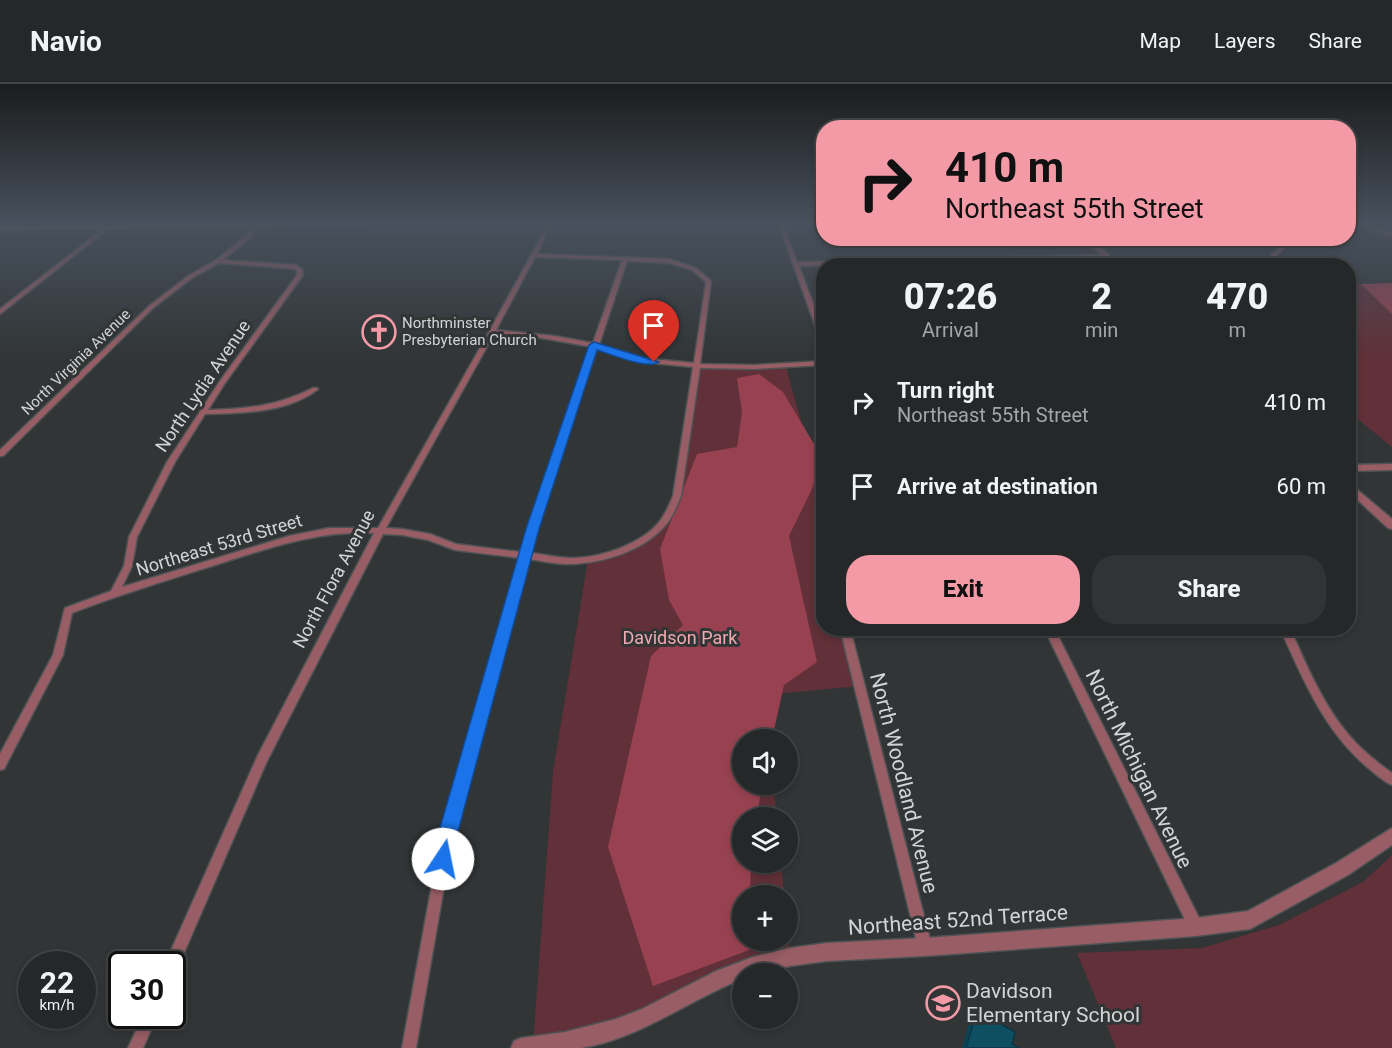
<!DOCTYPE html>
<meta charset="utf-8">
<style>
:root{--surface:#252828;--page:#313434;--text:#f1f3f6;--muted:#a3a6a8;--line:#424445;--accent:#f49aa6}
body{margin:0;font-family:Roboto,sans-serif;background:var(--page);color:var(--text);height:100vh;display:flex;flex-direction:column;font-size:22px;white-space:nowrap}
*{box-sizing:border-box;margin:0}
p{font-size:20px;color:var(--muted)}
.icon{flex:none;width:33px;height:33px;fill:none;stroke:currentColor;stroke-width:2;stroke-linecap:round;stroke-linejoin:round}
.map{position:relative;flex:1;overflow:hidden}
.side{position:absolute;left:816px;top:174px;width:540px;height:378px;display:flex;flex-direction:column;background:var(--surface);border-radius:24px;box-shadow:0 3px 9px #0003,0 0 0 2px var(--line)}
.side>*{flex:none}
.hud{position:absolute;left:816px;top:36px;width:540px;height:126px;border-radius:24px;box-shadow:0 3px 9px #0003,0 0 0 2px var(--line);background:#f49aa6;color:#111;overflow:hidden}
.fabs{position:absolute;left:732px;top:645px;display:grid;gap:12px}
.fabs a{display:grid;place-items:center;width:66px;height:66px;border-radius:50%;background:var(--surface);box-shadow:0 3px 9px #0003,0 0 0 2px var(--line);font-size:30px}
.speed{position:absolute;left:18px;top:867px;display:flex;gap:12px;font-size:30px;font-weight:700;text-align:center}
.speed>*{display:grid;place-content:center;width:78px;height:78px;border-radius:50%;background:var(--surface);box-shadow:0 3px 9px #0003,0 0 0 2px var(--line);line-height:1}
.speed small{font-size:15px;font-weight:400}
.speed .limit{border:3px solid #111;border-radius:9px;background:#fff;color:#111}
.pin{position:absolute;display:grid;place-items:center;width:51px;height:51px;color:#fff;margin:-62px -26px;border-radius:50% 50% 50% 0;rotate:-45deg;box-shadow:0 0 6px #0007}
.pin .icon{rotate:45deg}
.me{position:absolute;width:66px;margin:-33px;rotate:11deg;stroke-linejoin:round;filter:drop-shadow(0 0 4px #0008)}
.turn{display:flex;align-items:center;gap:21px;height:126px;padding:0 30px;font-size:27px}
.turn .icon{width:78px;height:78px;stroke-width:2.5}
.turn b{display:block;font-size:42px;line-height:51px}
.eta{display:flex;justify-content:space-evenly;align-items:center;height:102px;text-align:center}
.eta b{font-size:36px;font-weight:800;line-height:42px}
.cta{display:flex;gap:12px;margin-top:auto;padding:12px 30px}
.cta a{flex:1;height:69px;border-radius:24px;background:var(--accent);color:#111;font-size:24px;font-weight:800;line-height:69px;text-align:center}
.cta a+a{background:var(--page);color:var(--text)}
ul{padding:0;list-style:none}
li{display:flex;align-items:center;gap:18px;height:84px;padding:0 30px}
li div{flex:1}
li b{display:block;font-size:22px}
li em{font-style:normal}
header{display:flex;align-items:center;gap:36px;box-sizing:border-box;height:84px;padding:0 30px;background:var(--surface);border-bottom:2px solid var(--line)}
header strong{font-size:28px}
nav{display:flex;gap:33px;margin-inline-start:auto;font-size:21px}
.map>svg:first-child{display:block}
.green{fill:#613038}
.forest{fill:#984251}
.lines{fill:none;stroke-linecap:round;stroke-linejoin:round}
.minor-casing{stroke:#4e5253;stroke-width:3}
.tertiary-casing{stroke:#4e5253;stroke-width:3}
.secondary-casing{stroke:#4e5253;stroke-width:3}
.minor{fill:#985d65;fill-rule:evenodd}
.tertiary{fill:#985d65;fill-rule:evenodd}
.secondary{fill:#cf717f;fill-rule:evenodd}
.wall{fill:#0c4454}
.building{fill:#0e4f62;stroke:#0a3745;stroke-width:1.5}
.route{fill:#1a73e8;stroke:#114b97;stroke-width:1.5}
.labels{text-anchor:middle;stroke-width:6;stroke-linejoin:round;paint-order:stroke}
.far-poi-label{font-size:15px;fill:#d2d4d5;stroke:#313536;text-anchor:start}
.far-street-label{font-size:15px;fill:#d2d4d5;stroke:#313536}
.street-label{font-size:18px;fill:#d2d4d5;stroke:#313536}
.park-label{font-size:18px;fill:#f1a8b0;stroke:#313536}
.near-street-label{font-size:21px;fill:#d2d4d5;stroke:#313536}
.near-poi-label{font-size:21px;fill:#d2d4d5;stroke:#313536;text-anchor:start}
</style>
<header>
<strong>Navio</strong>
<nav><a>Map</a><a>Layers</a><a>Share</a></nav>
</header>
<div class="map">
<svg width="1392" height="964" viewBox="0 0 1392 964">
<rect width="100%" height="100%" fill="#313536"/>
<g class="green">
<polygon points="1348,200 1361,200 1392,230 1392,363 1349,328"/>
<path d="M697 283H786L807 359 823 358 824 544 846 545 859 602 765 611 742 656V700L773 701 777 733 742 734V778L781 779 784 811 742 812V856H788V849L790 873 753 882 648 932 533 962 553 687 588 476C613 470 643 458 662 440 680 422 692 312 697 283Z"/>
<polygon points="1392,771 1392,964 1116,964 1077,869 1202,864 1279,841 1363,798"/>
</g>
<g class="forest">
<polygon points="1392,199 1392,230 1361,200"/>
<polygon points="759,290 783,308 823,375 811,407 789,452 817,578 784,601 772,655 742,656 742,700 763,701 756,733 742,734 742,778 751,779 750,811 742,812 742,856 749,857 749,866 653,902 608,763 651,572 683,541 669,516 660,465 697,370 737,363 742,328 737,294"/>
</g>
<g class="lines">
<defs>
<g id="minor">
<polygon points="53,138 58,138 51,144 47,144 47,142"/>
<path d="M549 138H553L537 170 670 175 696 184 711 197 700 280 754 281 824 277V281L754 285 700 284 681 412C676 424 672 435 663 444 641 467 606 478 574 480 559 481 543 477 528 475L453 751 416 964H402L441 751 520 474 455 466 428 456 402 451 383 450 267 677 177 885 172 887V880H165L258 671 374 449C316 446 267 465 212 482 165 497 118 511 72 529L63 571 4 685 0 686V670L53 571 65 524 111 507 124 482 129 453 167 378 220 297 297 191V187L295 185 219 179 192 194 153 224 3 372H0V366L149 222 188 192 216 176 248 150 252 140 254 139 256 140 252 152 223 176 296 181 302 185 303 191 225 299 208 326C247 325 277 322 313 304H317L318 305C288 329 242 329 205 330L175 378 137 453 132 482 122 503 289 452 329 444H378L489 248ZM535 173 622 176 593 259 555 252 496 246ZM627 177 669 179 692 186 706 198 694 279 641 274 599 261ZM494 250 542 254 592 263 528 445 521 468 456 460 430 450 402 445 386 444ZM597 264 641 278 693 283 673 412C669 421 666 429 660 437 642 460 601 474 572 474 558 474 543 470 530 469L536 445Z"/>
<polygon points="778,138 782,138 797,178 1107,171 1110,173 1107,175 799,182 824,248 824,260 821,258"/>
<polygon points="1355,138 1361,138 1392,149 1392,153"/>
<polygon points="108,141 112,142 0,230 0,225"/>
<polygon points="1289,154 1295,154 1276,172 1271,182 1266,182 1272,170"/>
<polygon points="840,544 850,544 932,863 930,868 925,870 920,868 918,863"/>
<polygon points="1044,544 1054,544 1201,838 1203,843 1201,848 1196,850 1191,848"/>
<path d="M1280 544H1290C1308 585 1325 626 1356 659 1367 670 1379 680 1392 689V701C1385 698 1379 693 1373 688 1326 651 1304 598 1280 544Z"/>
<polygon points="143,932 157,932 143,964 128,964"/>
</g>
<g id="tertiary">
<polygon points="1086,154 1093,154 1118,182 1111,182"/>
<polygon points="1392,380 1392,386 1348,387 1348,381"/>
<polygon points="1348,398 1392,435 1392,445 1388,444 1348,407"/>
<path d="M1392 744V761L1348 791 1250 845 1196 852 925 872 827 877 790 882 760 890H742V895C688 916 640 955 581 964 559 964 534 964 511 964L514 957 521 954 565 948 616 935 642 925 716 887 753 873 790 864 827 859 925 854 1196 834 1248 827 1336 779Z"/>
</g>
<polygon id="secondary" points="251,138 364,138 361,140 0,146 0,142"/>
</defs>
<use href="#minor" class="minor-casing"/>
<use href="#tertiary" class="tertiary-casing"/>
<use href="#secondary" class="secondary-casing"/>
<use href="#minor" class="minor"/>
<use href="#tertiary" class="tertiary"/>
<use href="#secondary" class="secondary"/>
</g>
<polygon class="wall" points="977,927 1012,960 1019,964 962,964 971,932"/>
<polygon class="building" points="977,927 1015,948 1012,960 1019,964 966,964"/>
<linearGradient id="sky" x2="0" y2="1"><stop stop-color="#1b1d1e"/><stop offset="0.51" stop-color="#48515d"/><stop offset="1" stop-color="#48515d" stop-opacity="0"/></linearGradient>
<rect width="1392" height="273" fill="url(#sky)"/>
<path class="route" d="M594 258 659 278C647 286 611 270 597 266L539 445 457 751 450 781 443 784 436 781 433 775 438 751 526 445 589 261Z"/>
<defs>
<symbol id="church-ring" viewBox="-11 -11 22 22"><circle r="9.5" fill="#313536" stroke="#f49aa6" stroke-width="1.5"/><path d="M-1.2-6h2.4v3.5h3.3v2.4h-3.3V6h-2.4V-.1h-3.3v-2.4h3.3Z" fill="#f49aa6"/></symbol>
<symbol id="school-ring" viewBox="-11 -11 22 22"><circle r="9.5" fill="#313536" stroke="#f49aa6" stroke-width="1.5"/><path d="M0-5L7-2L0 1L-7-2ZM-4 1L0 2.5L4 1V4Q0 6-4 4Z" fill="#f49aa6"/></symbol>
</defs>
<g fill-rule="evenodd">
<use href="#church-ring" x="360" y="229" width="38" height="38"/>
<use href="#school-ring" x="924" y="900" width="38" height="38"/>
</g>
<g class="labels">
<g class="far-poi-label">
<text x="402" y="244">Northminster<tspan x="402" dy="17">Presbyterian Church</tspan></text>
</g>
<g class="far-street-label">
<text transform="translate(76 278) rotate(-44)" y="5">North Virginia Avenue</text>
</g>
<g class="street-label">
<text transform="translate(203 302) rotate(-56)" y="6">North Lydia Avenue</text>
<text transform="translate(219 461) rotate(-17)" y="6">Northeast 53rd Street</text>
<text transform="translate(334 495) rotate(-62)" y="6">North Flora Avenue</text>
</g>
<g class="park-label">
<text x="680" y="560">Davidson Park</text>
</g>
<g class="near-street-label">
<text transform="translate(1139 685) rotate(64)" y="7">North Michigan Avenue</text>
<text transform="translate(904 699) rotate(76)" y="7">North Woodland Avenue</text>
<text transform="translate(958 836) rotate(-4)" y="7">Northeast 52nd Terrace</text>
</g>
<g class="near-poi-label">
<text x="966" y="914">Davidson<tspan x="966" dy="24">Elementary School</tspan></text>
</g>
</g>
</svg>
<div class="fabs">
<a><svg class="icon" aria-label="sound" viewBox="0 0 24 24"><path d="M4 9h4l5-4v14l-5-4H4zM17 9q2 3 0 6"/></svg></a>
<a><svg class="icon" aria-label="layers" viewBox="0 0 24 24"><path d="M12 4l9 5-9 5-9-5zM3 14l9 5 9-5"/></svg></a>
<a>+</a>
<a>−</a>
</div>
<div class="speed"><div>22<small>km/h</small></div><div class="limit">30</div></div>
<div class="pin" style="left:654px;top:278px;background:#d93025"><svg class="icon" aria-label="arrive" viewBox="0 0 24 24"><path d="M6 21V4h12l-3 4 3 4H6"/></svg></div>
<svg class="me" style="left:443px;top:775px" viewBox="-20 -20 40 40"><circle r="19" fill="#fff"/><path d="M0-13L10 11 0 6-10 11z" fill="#1a73e8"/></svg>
<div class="hud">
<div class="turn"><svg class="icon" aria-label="right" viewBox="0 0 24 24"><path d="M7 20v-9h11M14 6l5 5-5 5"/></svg><div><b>410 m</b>Northeast 55th Street</div></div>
</div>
<section class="side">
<div class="eta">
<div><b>07:26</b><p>Arrival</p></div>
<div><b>2</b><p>min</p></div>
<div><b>470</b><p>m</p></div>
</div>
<ul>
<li><svg class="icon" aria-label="right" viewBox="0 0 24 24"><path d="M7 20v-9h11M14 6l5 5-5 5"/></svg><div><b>Turn right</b><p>Northeast 55th Street</p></div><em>410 m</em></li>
<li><svg class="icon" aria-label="arrive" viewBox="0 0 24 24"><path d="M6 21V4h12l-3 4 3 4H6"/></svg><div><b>Arrive at destination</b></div><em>60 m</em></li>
</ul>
<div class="cta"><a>Exit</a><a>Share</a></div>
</section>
</div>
